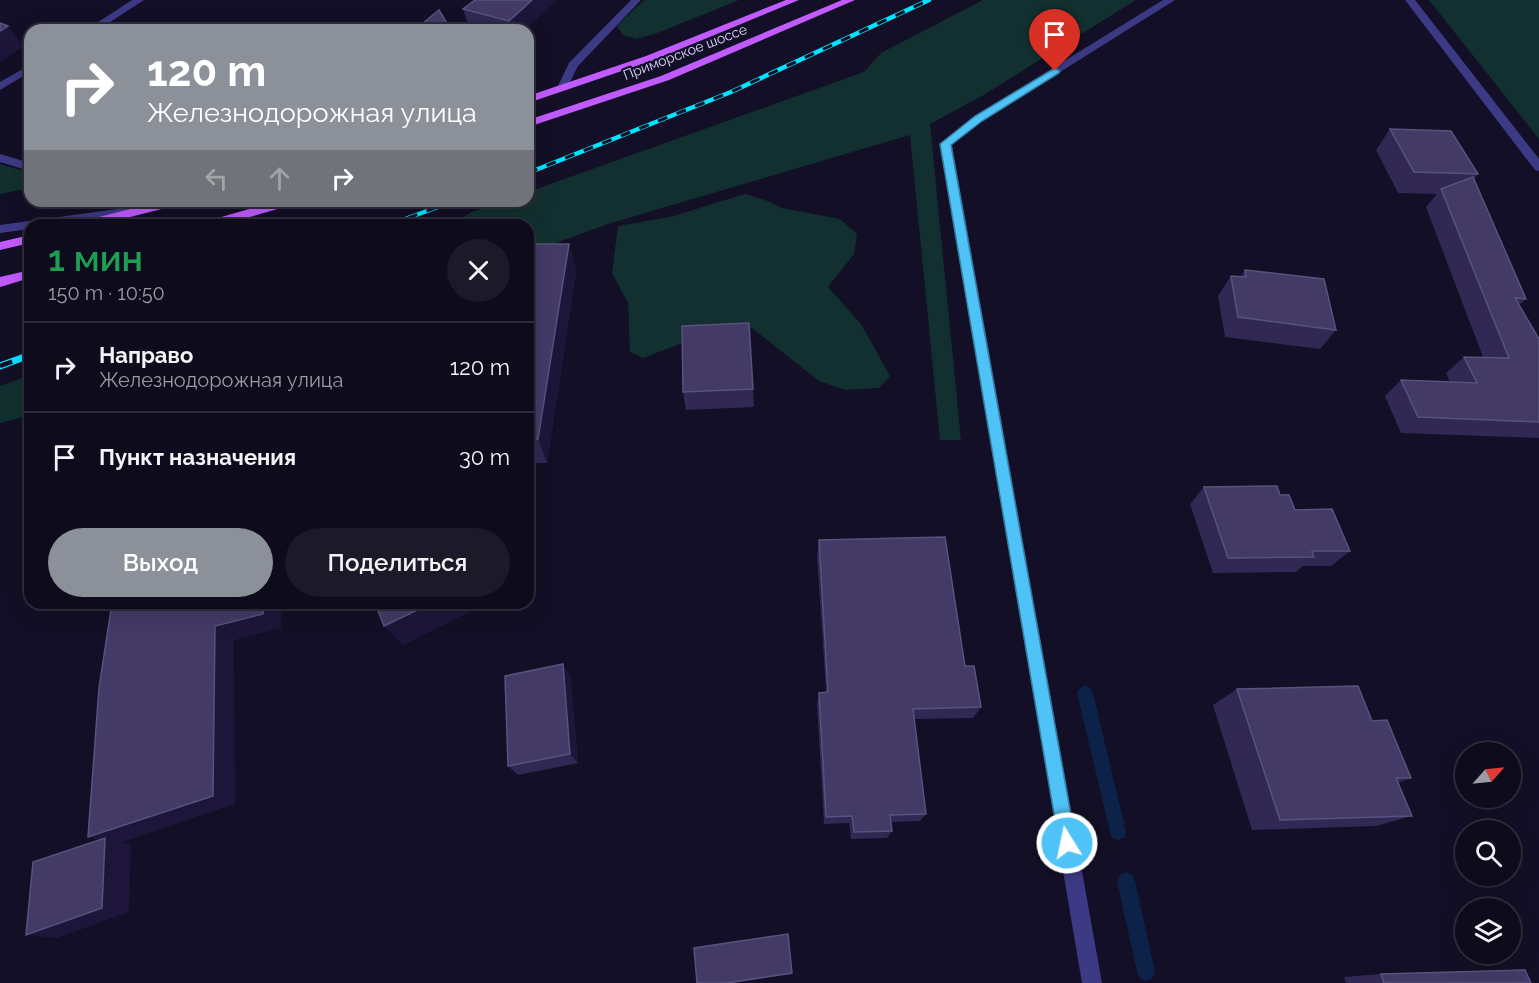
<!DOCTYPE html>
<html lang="ru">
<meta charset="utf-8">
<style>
:root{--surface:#0e0b1c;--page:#1c1929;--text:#f1f3f6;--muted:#9b9ba3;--line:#2e2b3b;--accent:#8c9099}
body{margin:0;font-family:Raleway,sans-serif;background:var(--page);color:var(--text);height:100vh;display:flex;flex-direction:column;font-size:22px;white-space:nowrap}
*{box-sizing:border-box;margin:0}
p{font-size:20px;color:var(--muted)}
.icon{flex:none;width:33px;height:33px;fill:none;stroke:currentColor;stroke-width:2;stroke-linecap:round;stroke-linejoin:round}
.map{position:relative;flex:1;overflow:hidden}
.side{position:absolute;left:24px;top:219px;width:510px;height:390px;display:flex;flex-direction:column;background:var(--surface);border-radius:18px;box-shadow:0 6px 24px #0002,0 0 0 2px var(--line)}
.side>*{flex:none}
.banner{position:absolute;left:24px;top:24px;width:510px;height:183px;border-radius:18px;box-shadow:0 6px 24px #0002,0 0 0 2px var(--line);background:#8c9099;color:#fff;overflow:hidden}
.needle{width:39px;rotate:63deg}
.tools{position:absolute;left:1455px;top:742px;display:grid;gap:12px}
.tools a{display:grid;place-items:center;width:66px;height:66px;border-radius:50%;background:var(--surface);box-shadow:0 6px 24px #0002,0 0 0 2px var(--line);font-size:30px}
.pin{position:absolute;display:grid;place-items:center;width:51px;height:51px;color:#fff;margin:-62px -26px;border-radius:50% 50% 50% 0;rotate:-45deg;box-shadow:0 0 6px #0007}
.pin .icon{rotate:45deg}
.me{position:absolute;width:66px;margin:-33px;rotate:350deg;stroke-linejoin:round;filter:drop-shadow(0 0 4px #0008)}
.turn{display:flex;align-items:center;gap:21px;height:126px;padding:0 24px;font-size:27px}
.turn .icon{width:78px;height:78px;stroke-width:2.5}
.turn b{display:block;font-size:42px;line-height:51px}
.lanes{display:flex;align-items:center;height:57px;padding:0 24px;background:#0003;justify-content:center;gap:30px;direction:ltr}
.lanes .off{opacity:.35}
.round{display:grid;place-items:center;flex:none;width:63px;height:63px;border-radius:32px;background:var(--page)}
.headline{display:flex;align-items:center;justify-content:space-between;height:102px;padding:0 24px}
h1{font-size:36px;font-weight:600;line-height:45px;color:#1e9e55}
.cta{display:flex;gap:12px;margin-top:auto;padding:12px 24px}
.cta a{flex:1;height:69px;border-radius:36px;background:var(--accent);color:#fff;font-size:24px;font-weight:600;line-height:69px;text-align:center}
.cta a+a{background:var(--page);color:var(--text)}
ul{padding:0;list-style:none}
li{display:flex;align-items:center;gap:18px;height:90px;padding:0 24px;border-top:2px solid var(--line)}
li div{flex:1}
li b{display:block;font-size:22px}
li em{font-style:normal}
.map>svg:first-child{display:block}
.green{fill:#12302f}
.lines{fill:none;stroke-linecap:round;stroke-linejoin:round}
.stream{fill:#0c2248;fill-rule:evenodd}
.minor{fill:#3d3a85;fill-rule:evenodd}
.tertiary{fill:#3d3a85;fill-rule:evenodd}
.primary{fill:#c25bff;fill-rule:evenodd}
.rail-far1-casing{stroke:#00e5ff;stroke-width:4.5}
.rail-casing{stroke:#00e5ff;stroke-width:7}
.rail-far1{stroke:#130f26;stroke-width:3;stroke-dasharray:10;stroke-linecap:butt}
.rail{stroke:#130f26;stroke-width:4.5;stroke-dasharray:13;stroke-linecap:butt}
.wall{fill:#312854}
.shaded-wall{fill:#1d163a}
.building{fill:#433a66;stroke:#5a527e;stroke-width:1.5}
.route{fill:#4fc3f7;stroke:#337fa1;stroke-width:1.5}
.labels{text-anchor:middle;stroke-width:4.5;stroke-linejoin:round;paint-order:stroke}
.far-street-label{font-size:14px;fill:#d9d4ff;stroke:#130f26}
</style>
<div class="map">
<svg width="1539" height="983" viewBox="0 0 1539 983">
<rect width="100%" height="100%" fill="#130f26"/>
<g class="green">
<polygon points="644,0 739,0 660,32 637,39 623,35 617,26"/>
<polygon points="983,0 1136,0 982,96 930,124 961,440 940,440 910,135 611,223 528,253 528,225 448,225 472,212 502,201 528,201 528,192 864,72 881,53"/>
<polygon points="1429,0 1539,0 1539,139"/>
<polygon points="0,164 30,173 30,188 0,194"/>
<polygon points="745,194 765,200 782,208 840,219 857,234 854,254 828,287 861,324 890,376 879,388 845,390 819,381 752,328 706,334 643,358 630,352 628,303 612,273 618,226 670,217"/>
<polygon points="30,375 30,415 0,423 0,386"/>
</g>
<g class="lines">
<g class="stream">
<polygon points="1085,685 1090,688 1093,693 1126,832 1124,838 1118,840 1112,838 1110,832 1077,693 1080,688"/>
<polygon points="1126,872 1132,875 1135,881 1155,972 1152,978 1146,981 1140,978 1137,972 1117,881 1120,875"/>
</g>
<g class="minor">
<polygon points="132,0 144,0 98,30 86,30"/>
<polygon points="631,0 641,0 578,66 566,90 558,90 557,88 569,63"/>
<polygon points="1405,0 1415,0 1539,159 1539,171 1535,170"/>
<polygon points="30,65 30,72 0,90 0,82"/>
<polygon points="0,154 30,163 30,171 0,162"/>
<polygon points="120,201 137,201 153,209 147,213 122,204"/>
</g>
<g class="tertiary">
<polygon points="1163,0 1175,0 983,120 952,145 1102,983 1082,983 940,144 975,116"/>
<polygon points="132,207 136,208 136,214 59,225 30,225 30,229 0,233 0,225"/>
</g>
<g class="primary">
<polygon points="786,0 799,0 654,60 528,103 528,96 646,56"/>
<polygon points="842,0 855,0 669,80 528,127 528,120 661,76"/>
<polygon points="162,201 183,201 181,204 99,225 77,225 79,222"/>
<polygon points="277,201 297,201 295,204 222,225 202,225 204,222"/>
<polygon points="30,235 30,243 0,250 0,242"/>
<polygon points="30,270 30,278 0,287 0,277"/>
</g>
<defs>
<g id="rail-far1">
<polyline points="528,173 731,92 929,0"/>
<polyline points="389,225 454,201"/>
</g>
<polyline id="rail" points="0,366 30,355"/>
</defs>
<use href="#rail-far1" class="rail-far1-casing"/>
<use href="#rail" class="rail-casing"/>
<use href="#rail-far1" class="rail-far1"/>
<use href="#rail" class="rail"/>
</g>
<g class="wall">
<polygon points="475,0 557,0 524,30 479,30 469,27 463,9"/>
<polygon points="1390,129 1478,174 1474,179 1526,299 1519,305 1539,339 1539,438 1401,433 1385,396 1401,380 1450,382 1446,373 1464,357 1483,357 1426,207 1437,194 1398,193 1376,150"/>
<polygon points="528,244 569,244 576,271 547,463 528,463"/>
<polygon points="1245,270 1336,330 1320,349 1225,337 1218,296 1231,276 1240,277"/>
<polygon points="753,389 754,407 686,410 683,392"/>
<polygon points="1204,487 1280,495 1295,510 1350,551 1331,566 1303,566 1296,572 1213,573 1190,504"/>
<polygon points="819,540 965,666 981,707 973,718 914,719 926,814 920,821 891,822 892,831 887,838 851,839 849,823 824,824 817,704 819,693 826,692 817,555"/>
<polygon points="563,664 570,677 578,763 518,775 508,766"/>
<polygon points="1237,689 1372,721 1411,778 1398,783 1412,816 1376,826 1252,830 1213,705"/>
<polygon points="792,973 792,974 733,983 697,983"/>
<polygon points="1381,974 1531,983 1346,983 1344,977"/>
</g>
<g class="shaded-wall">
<polygon points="532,0 557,0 524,30 511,30 509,21"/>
<polygon points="8,26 24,46 0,62 0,31"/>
<polygon points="569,244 576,271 547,463 538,439"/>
<polygon points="264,603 282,603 281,628 234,640 235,804 122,842 131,845 129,912 57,938 26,935 105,841 88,837 215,626"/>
<polygon points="432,603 484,603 484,605 403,645 384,626"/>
<polygon points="563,664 570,677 578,763 570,754"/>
</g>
<g class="building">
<polygon points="475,0 532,0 509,21 463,9"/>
<polygon points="439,10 451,30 415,30"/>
<polygon points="0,23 8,26 0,31"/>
<polygon points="1390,129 1451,131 1478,174 1414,172"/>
<polygon points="1473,177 1526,299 1515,298 1539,339 1539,422 1418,417 1401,380 1477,383 1464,357 1509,358 1441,189"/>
<polygon points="528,244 569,244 538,439 528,440"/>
<polygon points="1245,270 1324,279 1336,330 1238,317 1231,276 1246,277"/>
<polygon points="749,323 753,389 683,392 682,326"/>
<polygon points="1277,486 1280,495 1289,495 1295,510 1332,509 1350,551 1312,551 1314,557 1228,558 1204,487"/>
<polygon points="945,537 965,666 974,666 981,707 913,709 926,814 890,815 892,831 854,832 852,816 826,817 819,693 828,692 819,540"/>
<polygon points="112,603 264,603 263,614 215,626 213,796 88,837 99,688"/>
<polygon points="375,603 432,603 384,626"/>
<polygon points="563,664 570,754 508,766 505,676"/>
<polygon points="1358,686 1372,721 1387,720 1411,778 1396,778 1412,816 1280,820 1237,689"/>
<polygon points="105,838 102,908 26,935 33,862"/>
<polygon points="788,934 792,973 727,983 697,983 694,948"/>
<polygon points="1525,970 1531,983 1384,983 1381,974"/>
</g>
<polygon class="route" points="1055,68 1060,71 1059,73 982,121 951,145 1076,843 1073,849 1067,852 1061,849 1059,843 940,144 975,116"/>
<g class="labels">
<g class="far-street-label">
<text transform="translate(685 52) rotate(-21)" y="5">Приморское шоссе</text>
</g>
</g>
</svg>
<div class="tools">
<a><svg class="needle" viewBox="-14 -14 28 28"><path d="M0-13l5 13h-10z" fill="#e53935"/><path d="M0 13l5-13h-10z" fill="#9b9ba3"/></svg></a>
<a><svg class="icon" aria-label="search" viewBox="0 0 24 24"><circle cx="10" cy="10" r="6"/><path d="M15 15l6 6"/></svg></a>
<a><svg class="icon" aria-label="layers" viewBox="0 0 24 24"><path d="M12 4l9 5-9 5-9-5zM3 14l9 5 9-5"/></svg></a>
</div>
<div class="pin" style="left:1055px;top:71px;background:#d93025"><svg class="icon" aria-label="arrive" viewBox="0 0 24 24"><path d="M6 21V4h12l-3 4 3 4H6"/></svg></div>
<svg class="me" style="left:1067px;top:843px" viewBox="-20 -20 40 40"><circle r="17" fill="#4fc3f7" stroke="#fff" stroke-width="3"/><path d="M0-11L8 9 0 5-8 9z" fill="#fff"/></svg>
<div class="banner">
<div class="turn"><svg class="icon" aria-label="right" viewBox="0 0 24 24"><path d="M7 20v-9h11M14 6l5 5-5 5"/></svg><div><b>120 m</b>Железнодорожная улица</div></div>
<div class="lanes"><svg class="icon off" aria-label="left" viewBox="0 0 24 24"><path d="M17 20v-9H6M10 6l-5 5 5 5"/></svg><svg class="icon off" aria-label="ahead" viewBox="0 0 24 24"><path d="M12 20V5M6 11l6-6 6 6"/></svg><svg class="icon" aria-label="right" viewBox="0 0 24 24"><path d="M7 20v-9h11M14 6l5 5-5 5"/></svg></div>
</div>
<section class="side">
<div class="headline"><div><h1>1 мин</h1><p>150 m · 10:50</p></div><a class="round"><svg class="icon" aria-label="close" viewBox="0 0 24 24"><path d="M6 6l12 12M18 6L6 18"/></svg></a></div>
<ul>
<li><svg class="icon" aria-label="right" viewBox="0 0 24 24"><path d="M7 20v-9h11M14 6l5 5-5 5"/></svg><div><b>Направо</b><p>Железнодорожная улица</p></div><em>120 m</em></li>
<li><svg class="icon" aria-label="arrive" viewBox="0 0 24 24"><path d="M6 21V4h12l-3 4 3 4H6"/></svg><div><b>Пункт назначения</b></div><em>30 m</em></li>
</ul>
<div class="cta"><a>Выход</a><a>Поделиться</a></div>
</section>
</div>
